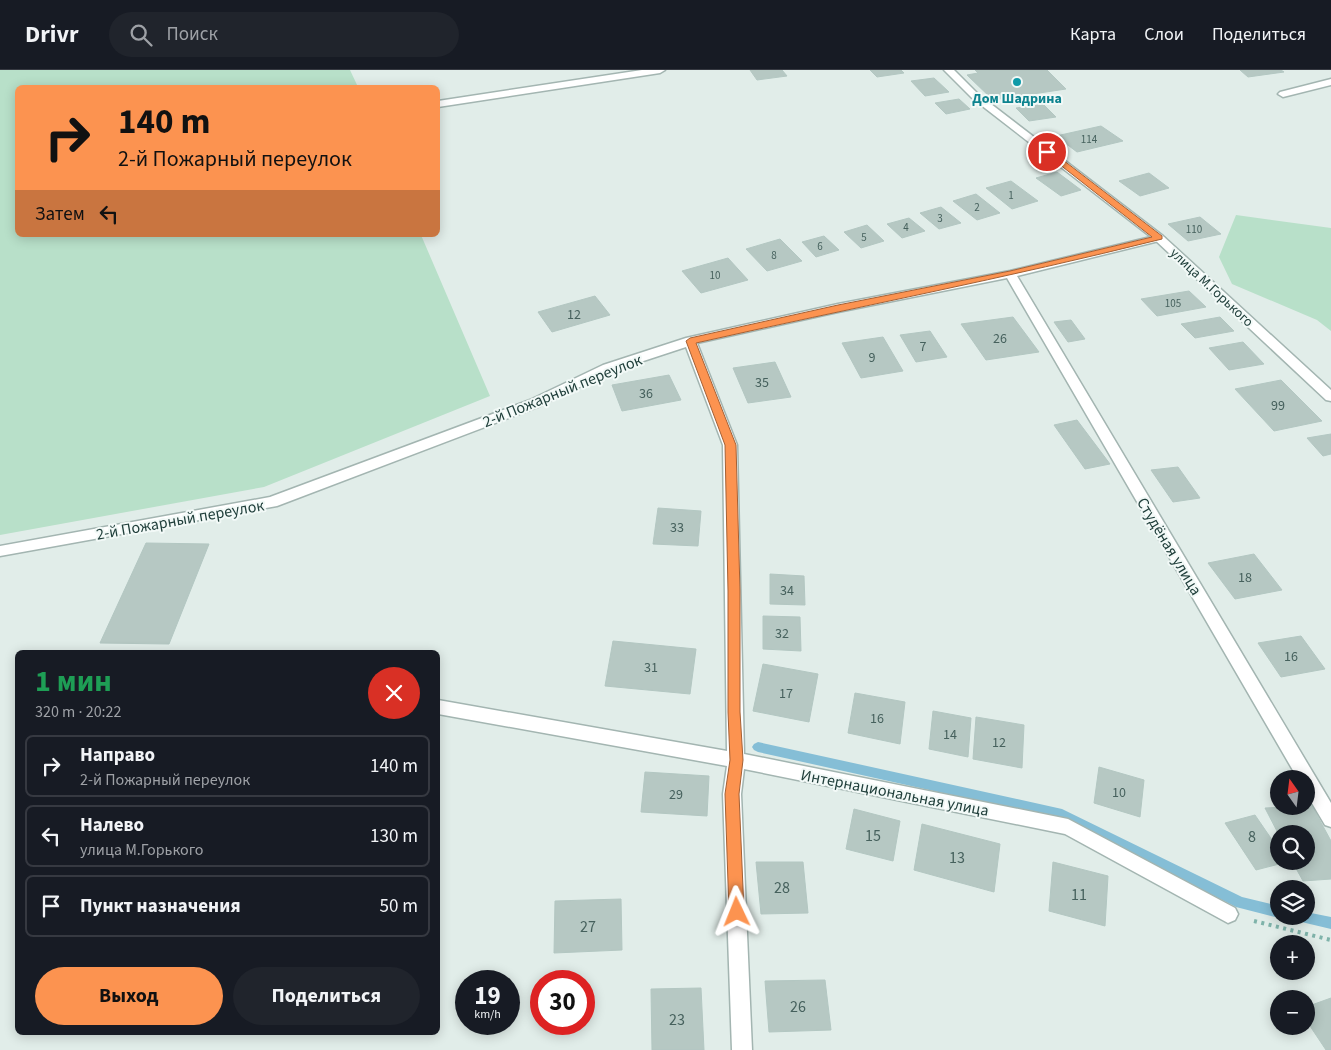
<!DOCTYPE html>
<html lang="ru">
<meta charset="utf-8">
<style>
:root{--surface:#171b24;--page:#20242c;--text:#f1f3f6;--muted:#9ea1a6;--line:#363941;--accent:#fc9350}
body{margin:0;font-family:"Source Sans 3",sans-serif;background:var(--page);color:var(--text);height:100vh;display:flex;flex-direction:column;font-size:19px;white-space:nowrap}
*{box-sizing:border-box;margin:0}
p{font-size:16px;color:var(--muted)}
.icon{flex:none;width:28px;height:28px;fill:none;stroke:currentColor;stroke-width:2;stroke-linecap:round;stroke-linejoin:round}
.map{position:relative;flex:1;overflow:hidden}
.details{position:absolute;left:15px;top:580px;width:425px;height:385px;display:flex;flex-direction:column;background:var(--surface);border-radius:8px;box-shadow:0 2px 12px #0003}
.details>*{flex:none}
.top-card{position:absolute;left:15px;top:15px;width:425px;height:152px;border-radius:8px;box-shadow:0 2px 12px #0003;background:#fc9350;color:#111;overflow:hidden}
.needle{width:32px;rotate:346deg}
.buttons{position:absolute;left:1270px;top:700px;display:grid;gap:10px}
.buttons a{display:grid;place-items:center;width:45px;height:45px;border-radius:50%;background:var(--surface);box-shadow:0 2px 12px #0003;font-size:25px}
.speed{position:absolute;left:455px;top:900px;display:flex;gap:10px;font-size:25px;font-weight:700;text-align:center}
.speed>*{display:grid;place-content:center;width:65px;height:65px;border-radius:50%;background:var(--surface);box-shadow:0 2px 12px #0003;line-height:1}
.speed small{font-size:12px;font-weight:400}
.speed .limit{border:8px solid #d22;background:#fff;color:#111}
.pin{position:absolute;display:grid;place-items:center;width:42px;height:42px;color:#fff;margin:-21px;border:2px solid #fff;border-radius:50%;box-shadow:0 1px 5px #0007}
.me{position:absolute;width:55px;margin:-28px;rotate:358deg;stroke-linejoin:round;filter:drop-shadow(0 0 4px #0008)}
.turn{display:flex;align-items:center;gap:18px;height:105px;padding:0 20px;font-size:22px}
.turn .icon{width:65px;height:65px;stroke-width:2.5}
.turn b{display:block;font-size:35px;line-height:42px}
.then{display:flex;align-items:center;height:48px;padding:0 20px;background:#0003;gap:10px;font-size:19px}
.round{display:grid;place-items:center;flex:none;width:52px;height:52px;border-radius:26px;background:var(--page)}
.headline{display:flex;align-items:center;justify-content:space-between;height:85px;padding:0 20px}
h1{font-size:30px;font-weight:700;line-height:38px;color:#1e9e55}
.cta{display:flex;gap:10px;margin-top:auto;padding:10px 20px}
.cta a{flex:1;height:58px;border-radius:30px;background:var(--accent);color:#111;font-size:20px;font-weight:700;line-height:58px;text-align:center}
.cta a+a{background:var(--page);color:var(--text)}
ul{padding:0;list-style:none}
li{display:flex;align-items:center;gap:15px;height:62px;margin:0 10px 8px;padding:0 10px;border:2px solid var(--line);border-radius:8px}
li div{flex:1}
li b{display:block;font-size:19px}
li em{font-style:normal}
header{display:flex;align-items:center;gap:30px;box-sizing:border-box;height:70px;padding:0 25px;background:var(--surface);border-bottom:1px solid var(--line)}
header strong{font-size:24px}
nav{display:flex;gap:28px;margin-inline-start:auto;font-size:18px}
.search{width:350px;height:45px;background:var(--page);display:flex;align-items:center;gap:12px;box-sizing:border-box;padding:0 18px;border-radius:28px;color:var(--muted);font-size:19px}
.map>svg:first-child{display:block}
.green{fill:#b8e0c9}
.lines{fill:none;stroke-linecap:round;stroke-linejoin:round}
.stream{fill:#85bed6;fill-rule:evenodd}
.building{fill:#b6c8c3;stroke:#b3c7c2}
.minor-casing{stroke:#a3b5b1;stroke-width:3}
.tertiary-casing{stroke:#a3b5b1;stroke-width:3}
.path{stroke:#7fb3aa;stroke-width:4;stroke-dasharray:3 4.5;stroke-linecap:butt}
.minor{fill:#fff;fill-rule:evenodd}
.tertiary{fill:#fff;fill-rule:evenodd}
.route{fill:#fc9350;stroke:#a46034}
.culture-dot{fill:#0f9aa8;stroke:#f2f9f7;stroke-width:2}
.labels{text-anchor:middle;stroke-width:4;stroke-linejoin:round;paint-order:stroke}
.far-number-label{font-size:11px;fill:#46615d}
.far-culture-label{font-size:14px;font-weight:bold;fill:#0d838f;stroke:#f2f9f7}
.far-street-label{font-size:14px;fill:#203f3b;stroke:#f2f9f7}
.number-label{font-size:14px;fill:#46615d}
.street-label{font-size:16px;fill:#203f3b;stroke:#f2f9f7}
.near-number-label{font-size:16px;fill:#46615d}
</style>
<header>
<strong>Drivr</strong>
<div class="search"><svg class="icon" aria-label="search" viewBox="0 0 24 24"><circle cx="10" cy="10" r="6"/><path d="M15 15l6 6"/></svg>Поиск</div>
<nav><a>Карта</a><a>Слои</a><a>Поделиться</a></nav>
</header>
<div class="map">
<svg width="1331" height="980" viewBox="0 0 1331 980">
<rect width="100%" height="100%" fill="#e1ede9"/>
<g class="green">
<polygon points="0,0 350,0 358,17 18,18 18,165 421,165 490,326 264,417 0,465"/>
<polygon points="1236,145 1331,158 1331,261 1317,250 1232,214 1219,187"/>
</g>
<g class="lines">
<g class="stream">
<polygon points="758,672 1062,739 1242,827 1279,836 1279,846 1284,846 1279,848 1236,837 1060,749 758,682 754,680 752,677 754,674"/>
<polygon points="1306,842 1331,847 1331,859 1293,850 1292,846 1306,846"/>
</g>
</g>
<g class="building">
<polygon points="750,0 782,0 787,6 757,10"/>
<polygon points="870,0 901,0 904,3 877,7"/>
<polygon points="975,0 1047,0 1066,19 993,30 967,5 978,3"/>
<polygon points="1240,0 1281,0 1284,2 1248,7"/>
<polygon points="934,8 949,22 925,26 911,11"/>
<polygon points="959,29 970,39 946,44 935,33"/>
<polygon points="1043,34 1056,47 1029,51 1016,38"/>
<polygon points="1101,56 1123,71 1077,82 1056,66"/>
<polygon points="1057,102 1081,120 1061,126 1036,108"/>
<polygon points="1149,103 1169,118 1140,126 1119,111"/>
<polygon points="1011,111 1038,131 1012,139 986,118"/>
<polygon points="976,124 1000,143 977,150 953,131"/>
<polygon points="941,137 961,153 939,159 920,143"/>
<polygon points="1200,147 1221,164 1188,171 1168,154"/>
<polygon points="909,148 925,161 902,168 887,154"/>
<polygon points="867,155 884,171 861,178 844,162"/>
<polygon points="824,166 839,180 816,187 802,172"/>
<polygon points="780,169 802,191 767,201 746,179"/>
<polygon points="728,188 748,210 701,223 682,201"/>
<polygon points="1189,221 1206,237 1157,246 1141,229"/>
<polygon points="595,226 610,245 552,262 538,242"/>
<polygon points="1013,247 1039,282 986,290 961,254"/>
<polygon points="1220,247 1234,261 1195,268 1181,254"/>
<polygon points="1071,250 1085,269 1068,272 1054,252"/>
<polygon points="930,261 947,287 916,292 900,265"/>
<polygon points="883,267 903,301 861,308 842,273"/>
<polygon points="1243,272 1264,294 1229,300 1209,278"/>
<polygon points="775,292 791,327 748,333 733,298"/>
<polygon points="669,305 681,330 622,341 612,315"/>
<polygon points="1281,310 1322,351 1274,361 1235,319"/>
<polygon points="1077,350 1110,394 1085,399 1054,355"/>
<polygon points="1331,364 1331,384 1323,386 1307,368"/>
<polygon points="1178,397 1200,428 1173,432 1151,400"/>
<polygon points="658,438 701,441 698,476 653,474"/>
<polygon points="146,473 209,474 169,574 100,573"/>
<polygon points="1254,484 1282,520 1235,529 1208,493"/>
<polygon points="770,504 804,506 805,535 770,534"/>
<polygon points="763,546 800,547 801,581 763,579"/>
<polygon points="1301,566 1325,599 1281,607 1258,573"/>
<polygon points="613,571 696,579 690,624 605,616"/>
<polygon points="763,594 818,604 809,652 753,641"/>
<polygon points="855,623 905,632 900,674 848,663"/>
<polygon points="933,641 971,648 968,687 929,679"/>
<polygon points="976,647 1024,655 1022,698 973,689"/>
<polygon points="1099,697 1144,710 1140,747 1094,733"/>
<polygon points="645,702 709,706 707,746 641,742"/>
<polygon points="1306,734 1311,734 1331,771 1331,809 1303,811 1292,791 1306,791 1306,764 1279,765 1265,738 1306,736"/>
<polygon points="854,739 900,751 893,791 846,779"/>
<polygon points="1255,745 1279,780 1279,791 1287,792 1256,800 1225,753"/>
<polygon points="922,754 1000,774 994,822 914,800"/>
<polygon points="756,792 803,792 808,843 761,844"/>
<polygon points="1053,792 1108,806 1105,856 1049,841"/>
<polygon points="621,829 622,880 554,883 555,831"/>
<polygon points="825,910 831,960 769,962 765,911"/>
<polygon points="701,918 704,980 652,980 651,919"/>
<polygon points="1331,928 1331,980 1326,980 1306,950 1306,937"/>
</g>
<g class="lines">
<defs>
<g id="minor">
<polygon points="642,0 665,0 660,3 438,37 438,31"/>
<polygon points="1331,9 1331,15 1283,27 1278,24 1280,22"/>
<polygon points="1159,165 1165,168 1163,170 1017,206 1331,733 1331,757 1325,755 1306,723 1306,709 1298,709 1007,208 838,242 697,273 737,375 744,684 1068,749 1235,838 1238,844 1235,850 1228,853 1065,764 744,699 741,724 752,980 732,980 723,724 727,696 438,644 438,630 727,681 723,375 686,277 613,301 540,336 277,436 0,486 0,476 270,427 530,330 603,295 686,268 838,234 1010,201"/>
</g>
<polygon id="tertiary" points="944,0 954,0 978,24 1163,166 1331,320 1331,331 1326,330 1155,170 972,28"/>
</defs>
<use href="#minor" class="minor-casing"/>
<use href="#tertiary" class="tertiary-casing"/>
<polyline class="path" points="1254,851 1331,870"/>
<use href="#minor" class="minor"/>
<use href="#tertiary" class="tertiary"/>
</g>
<path class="route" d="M1045 80H1050L1162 166V169C1007 208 851 238 696 273L736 375 740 521V642L743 690 739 724 744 842 742 847 737 849 732 847 729 842 725 724 730 690 728 642V521L725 375 686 271 690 268 838 235 1010 201 1152 167 1045 83Z"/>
<circle class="culture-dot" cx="1017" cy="12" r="5"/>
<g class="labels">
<g class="far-number-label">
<text x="1089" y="73">114</text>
<text x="1011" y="129">1</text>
<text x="977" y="141">2</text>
<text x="940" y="152">3</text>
<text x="906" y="161">4</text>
<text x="1194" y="163">110</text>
<text x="864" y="171">5</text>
<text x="820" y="180">6</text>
<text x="774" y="189">8</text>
<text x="715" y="209">10</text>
<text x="1173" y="237">105</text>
</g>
<g class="far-culture-label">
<text x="1017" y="33">Дом Шадрина</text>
</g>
<g class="far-street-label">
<text transform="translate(1212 217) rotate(43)" y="5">улица М.Горького</text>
</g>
<g class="number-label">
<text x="574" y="249">12</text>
<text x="1000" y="273">26</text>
<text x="923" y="281">7</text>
<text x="872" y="292">9</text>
<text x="762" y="317">35</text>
<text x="646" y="328">36</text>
<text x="1278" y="340">99</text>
<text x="677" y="462">33</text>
<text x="1245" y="512">18</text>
<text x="787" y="525">34</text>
<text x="782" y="568">32</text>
<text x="1291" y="591">16</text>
<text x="651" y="602">31</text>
<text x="786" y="628">17</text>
<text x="877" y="653">16</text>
<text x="950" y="669">14</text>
<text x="999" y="677">12</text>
<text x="1119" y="727">10</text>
<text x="676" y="729">29</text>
</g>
<g class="street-label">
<text transform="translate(562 320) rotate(-22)" y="6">2-й Пожарный переулок</text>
<text transform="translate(180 449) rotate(-10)" y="6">2-й Пожарный переулок</text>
<text transform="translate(1170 476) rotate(59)" y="6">Студёная улица</text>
<text transform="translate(895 722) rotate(11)" y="6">Интернациональная улица</text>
</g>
<g class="near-number-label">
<text x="873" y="771">15</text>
<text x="1252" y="772">8</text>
<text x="957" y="793">13</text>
<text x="782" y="823">28</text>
<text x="1079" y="830">11</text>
<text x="588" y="862">27</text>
<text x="798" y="942">26</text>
<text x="677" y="955">23</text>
</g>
</g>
</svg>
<div class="buttons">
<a><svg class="needle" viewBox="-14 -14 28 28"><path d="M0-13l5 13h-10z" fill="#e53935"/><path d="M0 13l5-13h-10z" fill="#9ea1a6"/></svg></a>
<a><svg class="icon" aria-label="search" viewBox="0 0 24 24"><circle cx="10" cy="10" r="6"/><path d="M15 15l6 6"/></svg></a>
<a><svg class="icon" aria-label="layers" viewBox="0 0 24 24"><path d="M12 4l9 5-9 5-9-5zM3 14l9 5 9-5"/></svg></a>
<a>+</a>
<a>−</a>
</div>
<div class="speed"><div>19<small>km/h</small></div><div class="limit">30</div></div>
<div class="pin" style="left:1047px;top:82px;background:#d93025"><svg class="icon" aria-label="arrive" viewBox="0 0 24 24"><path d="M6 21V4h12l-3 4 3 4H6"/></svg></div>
<svg class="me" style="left:737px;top:842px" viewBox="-20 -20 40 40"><path d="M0-17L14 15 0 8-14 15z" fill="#fc9350" stroke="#fff" stroke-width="4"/></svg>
<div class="top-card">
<div class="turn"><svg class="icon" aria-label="right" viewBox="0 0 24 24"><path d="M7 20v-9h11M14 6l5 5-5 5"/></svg><div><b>140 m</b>2-й Пожарный переулок</div></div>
<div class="then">Затем<svg class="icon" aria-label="left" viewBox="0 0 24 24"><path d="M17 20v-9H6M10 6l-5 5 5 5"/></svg></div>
</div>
<section class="details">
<div class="headline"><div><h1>1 мин</h1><p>320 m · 20:22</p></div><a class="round" style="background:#d93025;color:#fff"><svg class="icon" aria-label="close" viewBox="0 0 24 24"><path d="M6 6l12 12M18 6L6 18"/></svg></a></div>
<ul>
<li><svg class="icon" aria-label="right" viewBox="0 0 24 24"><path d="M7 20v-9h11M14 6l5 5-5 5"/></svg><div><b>Направо</b><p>2-й Пожарный переулок</p></div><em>140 m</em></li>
<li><svg class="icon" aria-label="left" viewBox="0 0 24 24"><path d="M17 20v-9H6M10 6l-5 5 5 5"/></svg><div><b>Налево</b><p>улица М.Горького</p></div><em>130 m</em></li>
<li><svg class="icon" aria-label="arrive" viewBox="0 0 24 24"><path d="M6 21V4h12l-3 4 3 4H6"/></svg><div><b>Пункт назначения</b></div><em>50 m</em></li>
</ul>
<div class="cta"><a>Выход</a><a>Поделиться</a></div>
</section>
</div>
